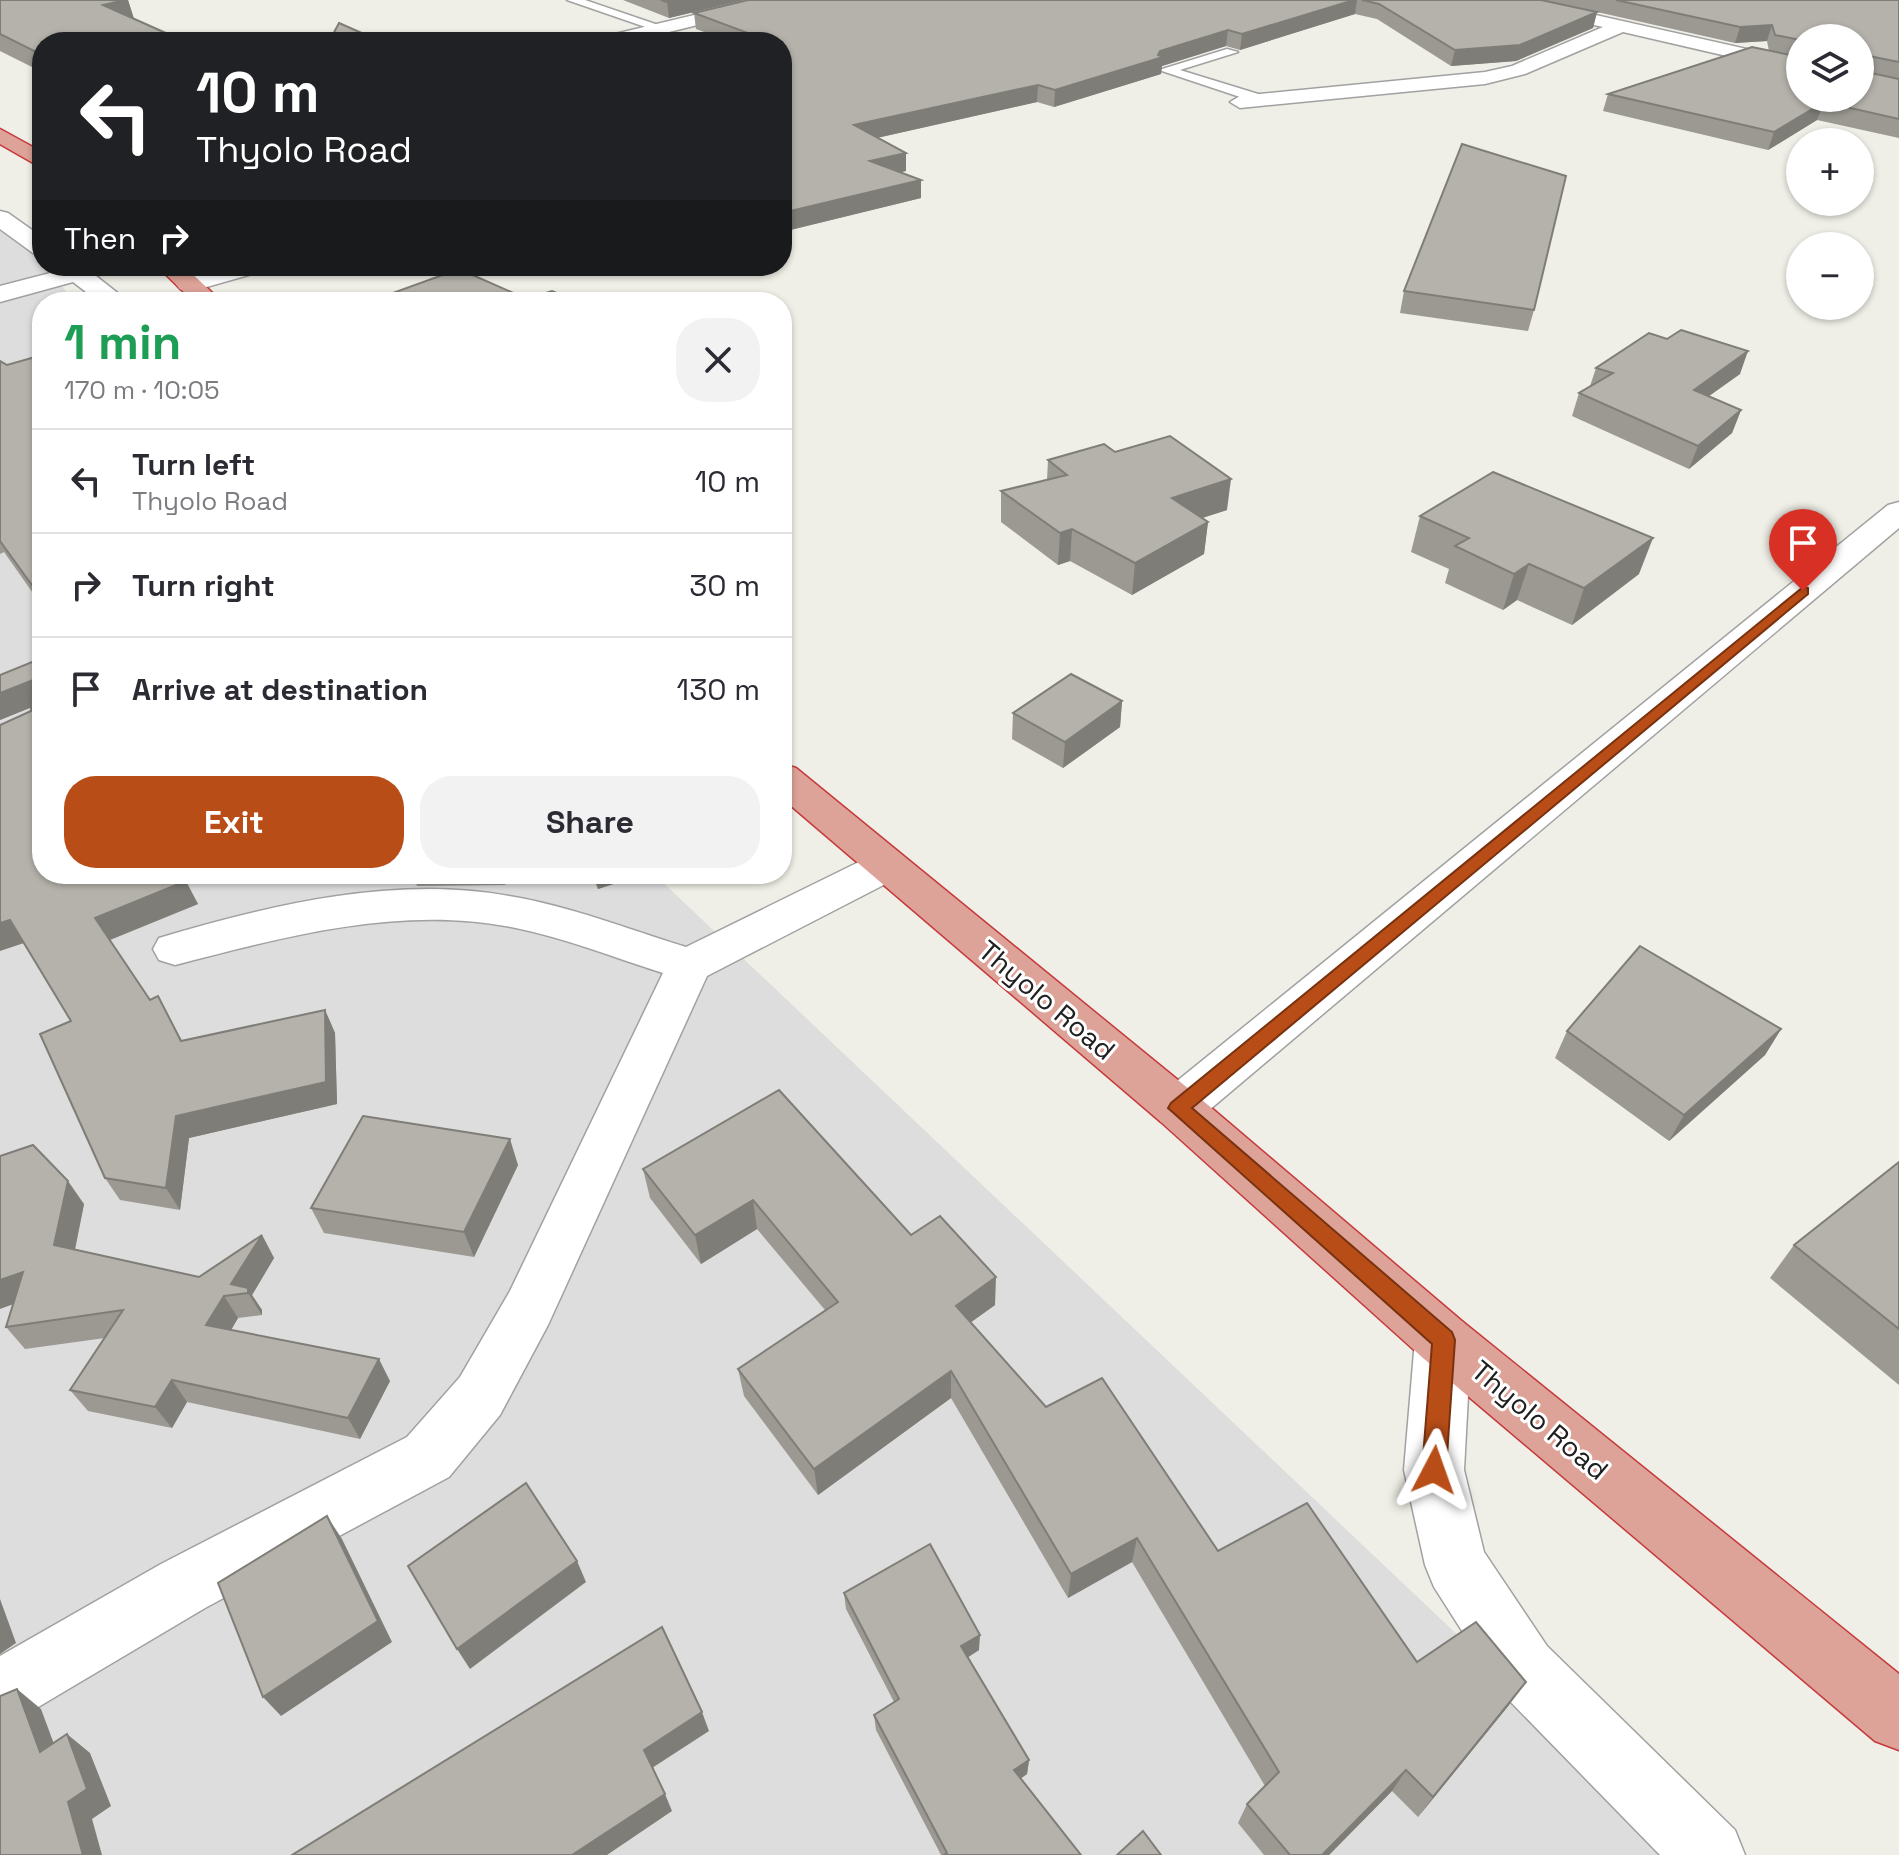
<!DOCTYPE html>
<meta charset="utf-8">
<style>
:root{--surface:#fff;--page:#f2f2f3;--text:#2b2b33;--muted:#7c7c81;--line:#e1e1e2;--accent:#b84d17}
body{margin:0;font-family:"Space Grotesk",sans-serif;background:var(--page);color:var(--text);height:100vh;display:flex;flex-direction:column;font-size:30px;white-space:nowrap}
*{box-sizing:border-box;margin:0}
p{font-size:26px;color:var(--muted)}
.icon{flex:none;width:44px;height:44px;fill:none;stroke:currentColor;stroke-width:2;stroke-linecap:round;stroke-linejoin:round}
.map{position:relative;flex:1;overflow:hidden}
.panel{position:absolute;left:32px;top:292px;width:760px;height:592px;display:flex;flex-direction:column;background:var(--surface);border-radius:32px;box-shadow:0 2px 6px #0004}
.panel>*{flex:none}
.hud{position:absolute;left:32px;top:32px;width:760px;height:244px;border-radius:32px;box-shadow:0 2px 6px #0004;background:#202124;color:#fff;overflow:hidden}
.controls{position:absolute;left:1786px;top:24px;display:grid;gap:16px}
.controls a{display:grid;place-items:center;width:88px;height:88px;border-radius:50%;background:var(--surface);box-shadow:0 2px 6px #0004;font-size:40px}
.pin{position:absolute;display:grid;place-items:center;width:68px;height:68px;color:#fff;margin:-82px -34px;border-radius:50% 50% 50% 0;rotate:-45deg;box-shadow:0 0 8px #0007}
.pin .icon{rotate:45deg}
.me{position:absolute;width:88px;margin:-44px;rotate:4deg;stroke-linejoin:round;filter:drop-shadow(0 0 6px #0008)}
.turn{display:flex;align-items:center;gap:28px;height:168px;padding:0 32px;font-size:36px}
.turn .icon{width:104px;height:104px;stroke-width:2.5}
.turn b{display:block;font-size:56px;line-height:68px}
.then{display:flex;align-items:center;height:76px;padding:0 32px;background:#0003;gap:16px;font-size:30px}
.round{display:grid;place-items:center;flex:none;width:84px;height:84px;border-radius:32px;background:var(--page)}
.head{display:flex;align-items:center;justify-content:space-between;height:136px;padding:0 32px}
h1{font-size:48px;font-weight:800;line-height:60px;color:#1e9e55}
.cta{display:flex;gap:16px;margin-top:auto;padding:16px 32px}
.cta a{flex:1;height:92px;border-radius:32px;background:var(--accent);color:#fff;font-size:32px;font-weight:800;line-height:92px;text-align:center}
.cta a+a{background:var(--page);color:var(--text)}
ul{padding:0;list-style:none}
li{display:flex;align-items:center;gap:24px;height:104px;padding:0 32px;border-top:2px solid var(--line)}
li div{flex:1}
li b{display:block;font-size:30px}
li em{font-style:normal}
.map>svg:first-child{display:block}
.residential{fill:#dedddd}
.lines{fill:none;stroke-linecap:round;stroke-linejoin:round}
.lane-casing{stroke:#a1a1a1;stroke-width:3}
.street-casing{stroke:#a1a1a1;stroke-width:3}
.highway-casing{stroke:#c73a3c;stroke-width:3}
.lane{fill:#fff;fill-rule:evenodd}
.street{fill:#fff;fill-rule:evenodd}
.highway{fill:#dda398;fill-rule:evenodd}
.wall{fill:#9b9992;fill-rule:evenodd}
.shaded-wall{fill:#7e7d77}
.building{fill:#b4b2aa;stroke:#7e7d77;stroke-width:2}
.route{fill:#b84d17;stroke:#78320f;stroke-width:2}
.labels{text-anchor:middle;stroke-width:6;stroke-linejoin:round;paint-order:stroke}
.near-street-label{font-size:28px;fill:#202020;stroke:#fff}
</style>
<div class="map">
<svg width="1899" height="1855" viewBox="0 0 1899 1855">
<rect width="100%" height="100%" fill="#efefe7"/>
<polygon class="residential" points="0,212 75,302 42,302 42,874 654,874 1690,1855 0,1855"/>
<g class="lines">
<defs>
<g id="lane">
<polygon points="567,0 585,0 667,28 657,31"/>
<polygon points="1227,49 1238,52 1180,70 1268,97 1268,103 1258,103 1159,70"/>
</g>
<g id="street">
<polygon points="757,0 787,0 784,4 628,42 596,42 598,38"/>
<polygon points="1497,0 1529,0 1800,61 1800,73 1623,32 1525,74 1485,84 1240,108 1230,102 1240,96 1485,72 1512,66 1603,27 1500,4"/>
<polygon points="0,211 8,213 42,237 42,255 33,253 0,229"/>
<polygon points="55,266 115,266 112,271 96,276 129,302 99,302 73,282 0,302 0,286 58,271"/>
<polygon points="226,266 266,266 263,271 189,292 180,289 176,284 180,279"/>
<polygon points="1899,502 1899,528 1195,1122 1178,1127 1161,1122 1153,1108 1161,1094 1888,505"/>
<path d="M886 852 901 856 907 866 901 876 707 976 548 1325 500 1415 449 1477 205 1608 23 1716 0 1726V1656L161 1564 407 1437 460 1377 510 1291 663 973C612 957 563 937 511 927 399 905 283 937 175 965L159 960 153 949 159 938C269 905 395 875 509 896 570 906 627 929 686 947L871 856Z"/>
<polygon points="1443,1315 1463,1322 1471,1340 1464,1470 1484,1552 1547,1646 1735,1830 1745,1855 1660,1855 1501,1692 1434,1587 1425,1565 1404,1470 1415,1340 1423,1322"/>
</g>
<g id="highway">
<polygon points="0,129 42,152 42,168 0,144"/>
<polygon points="157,266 184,266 222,302 194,302"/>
<polygon points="782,764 796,768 1195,1094 1463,1322 1899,1674 1899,1750 1875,1741 1423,1358 1161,1122 782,798"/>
</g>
</defs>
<use href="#lane" class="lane-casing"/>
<use href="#street" class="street-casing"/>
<use href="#highway" class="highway-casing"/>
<use href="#lane" class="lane"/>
<use href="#street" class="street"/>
<use href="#highway" class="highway"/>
</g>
<g class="wall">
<polygon points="0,0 128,0 134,19 42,42 42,72 0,51"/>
<polygon points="623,0 744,0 669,18"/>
<path d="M748 0H1899V138L1817 120 1768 150 1603 111 1608 94 1769 51 1767 41 1735 43 1597 12 1593 28 1516 61 1451 66 1377 19 1355 14 1240 50 1226 46 1162 66 1161 74 1054 107 1037 102 877 138 906 171 901 172 921 198 782 232V42H731L696 29 694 13ZM1800 38H1860L1800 98Z"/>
<polygon points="1404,291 1534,310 1528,331 1400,313"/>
<polygon points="387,295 527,299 578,302 389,302"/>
<polygon points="42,355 42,606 4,552 0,554 0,361 7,365"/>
<polygon points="1596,368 1740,374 1709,396 1741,410 1732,433 1689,469 1572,416 1579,393 1590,386"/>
<polygon points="1115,452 1227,510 1202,518 1208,522 1204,554 1132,595 1070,561 1058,565 1001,522 1001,491 1047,480 1048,460"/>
<polygon points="1420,516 1639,574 1572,625 1517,600 1503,610 1445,583 1449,569 1411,552"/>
<polygon points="42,658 198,904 110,940 150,1000 158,996 182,1041 325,1010 335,1033 337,1104 189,1138 180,1210 120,1200 105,1178 71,1021 24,943 32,707 0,720"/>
<polygon points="1122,701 1120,727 1063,768 1012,739 1013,713"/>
<polygon points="413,874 507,874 505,885 417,886"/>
<polygon points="591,874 644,874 598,889"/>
<polygon points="1781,1029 1765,1055 1669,1141 1555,1058 1567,1031"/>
<polygon points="1899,1162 1899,1385 1770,1278 1794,1245"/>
<polygon points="518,1165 474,1257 324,1233 311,1208"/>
<polygon points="643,1169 911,1235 995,1305 971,1322 1046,1407 1218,1551 1417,1662 1509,1705 1418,1817 1392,1791 1329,1855 1264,1855 1238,1823 1247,1804 1265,1786 1132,1562 1068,1598 951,1398 818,1495 744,1396 738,1369 825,1310 757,1229 701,1264 650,1198"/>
<polygon points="84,1204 75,1250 199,1277 262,1235 274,1258 252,1295 262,1310 262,1315 238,1318 231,1330 390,1381 360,1439 187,1402 172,1428 88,1411 70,1390 105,1338 25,1349 6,1327 13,1304"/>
<polygon points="844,1593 979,1650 967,1658 1029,1760 1027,1774 1021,1778 1081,1855 941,1855 876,1730 874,1715 894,1702 846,1609"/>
</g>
<g class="shaded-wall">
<polygon points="125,0 128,0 134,19 103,5"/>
<polygon points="678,0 744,0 669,18 667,2"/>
<polygon points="1354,0 1357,0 1355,14 1240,50 1242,34"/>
<polygon points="1597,12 1593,28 1516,61 1451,66 1455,50"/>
<polygon points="1772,25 1767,41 1735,43 1740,27"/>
<polygon points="1228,30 1226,46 1162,66 1161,74 1054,107 1055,90 1158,55 1160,51"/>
<polygon points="1038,85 1037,102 854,143 854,125"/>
<polygon points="1824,102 1817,120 1768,150 1774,132"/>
<polygon points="906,153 906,171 871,179 870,161"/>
<polygon points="921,180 921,198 782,232 782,213"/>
<polygon points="1748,351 1740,374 1685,413 1694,390"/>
<polygon points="1741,410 1732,433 1689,469 1698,446"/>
<polygon points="1231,479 1227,510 1168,529 1172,498"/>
<polygon points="1208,522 1204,554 1132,595 1135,563"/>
<polygon points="1072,529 1070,561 1058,565 1060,533"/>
<polygon points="1653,538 1639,574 1572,625 1584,588"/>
<polygon points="1529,564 1517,600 1503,610 1514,574"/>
<polygon points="33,680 42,703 0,720 0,693"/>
<polygon points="1122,701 1120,727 1063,768 1065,742"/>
<polygon points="502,874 507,874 505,885"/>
<polygon points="595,874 644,874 598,889"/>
<polygon points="186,881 198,904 107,941 95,918"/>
<polygon points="10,920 24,943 0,951 0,923"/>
<polygon points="325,1010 335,1033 337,1104 189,1138 180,1210 166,1188 176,1116"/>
<polygon points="1781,1029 1765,1055 1669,1141 1684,1115"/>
<polygon points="510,1139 518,1165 474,1257 464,1232"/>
<polygon points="68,1181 84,1204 71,1268 54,1245"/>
<polygon points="753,1200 757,1229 701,1264 695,1235"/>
<polygon points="262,1235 274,1258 252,1295 262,1310 262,1315 248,1293 231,1284"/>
<polygon points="23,1272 41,1294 0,1309 0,1280"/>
<polygon points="996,1277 995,1305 956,1333 956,1306"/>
<polygon points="224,1296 238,1318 221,1347 206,1325"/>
<polygon points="379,1359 390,1381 360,1439 348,1418"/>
<polygon points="951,1371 951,1398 818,1495 814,1469"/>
<polygon points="172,1380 187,1402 172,1428 155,1407"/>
<polygon points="327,1516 342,1539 392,1642 281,1716 263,1697"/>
<polygon points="1137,1538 1132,1562 1068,1598 1071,1574"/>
<polygon points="577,1561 586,1582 470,1669 457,1649"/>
<polygon points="0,1599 16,1643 0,1654"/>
<polygon points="980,1635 979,1650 960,1662 961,1646"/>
<polygon points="1526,1682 1509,1705 1418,1817 1433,1797"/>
<polygon points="17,1689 41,1709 64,1771 40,1752"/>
<polygon points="702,1712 709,1731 652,1768 644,1750"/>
<polygon points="67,1734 90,1753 111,1806 92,1819 102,1855 83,1855 68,1802"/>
<polygon points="1029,1760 1027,1774 1013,1784 1014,1770"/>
<polygon points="1406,1770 1392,1791 1329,1855 1322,1855"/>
<polygon points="665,1794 672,1811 607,1855 572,1855"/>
</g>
<g class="building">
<polygon points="0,0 125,0 103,5 186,42 42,42 42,55 0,34"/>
<polygon points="661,0 678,0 667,2"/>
<polygon points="748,0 1354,0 1242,34 1228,30 1160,51 1158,55 1163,57 1055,90 1038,85 854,125 906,153 870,161 921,180 782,213 782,42 772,42 694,13"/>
<polygon points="1362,0 1541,0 1597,12 1520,45 1455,50 1379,4"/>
<polygon points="1616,0 1899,0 1899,62 1864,55 1866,72 1899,79 1899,119 1824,102 1774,132 1608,94 1752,47 1800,57 1800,98 1860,98 1860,38 1800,38 1800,40 1775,35 1772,25 1740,27"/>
<polygon points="339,23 382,42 339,42 332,36"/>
<polygon points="1462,144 1566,176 1534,310 1404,291"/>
<polygon points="459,269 527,299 552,291 578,302 402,302 387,295"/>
<polygon points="1681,330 1748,351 1694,390 1741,410 1698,446 1579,393 1613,373 1596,368 1649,333 1667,339"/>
<polygon points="42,355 42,599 0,541 0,361 7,365"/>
<polygon points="1170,436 1231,479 1172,498 1208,522 1135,563 1072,529 1060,533 1001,491 1067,475 1048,460 1104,444 1115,452"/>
<polygon points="1493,472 1653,538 1584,588 1529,564 1514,574 1455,546 1469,538 1420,516"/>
<polygon points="42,658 42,874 183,874 186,881 95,918 150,1000 158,996 181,1041 325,1010 326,1082 176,1116 166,1188 105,1178 40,1034 71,1021 10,920 0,923 0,725 31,711 33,680 0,693 0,675"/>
<polygon points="1071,674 1122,701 1065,742 1013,713"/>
<polygon points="1640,946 1781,1029 1684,1115 1567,1031"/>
<polygon points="779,1090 911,1235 940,1216 996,1277 956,1306 1046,1407 1102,1378 1218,1551 1307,1503 1417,1662 1476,1622 1526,1682 1433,1797 1406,1770 1322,1855 1290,1855 1247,1804 1279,1772 1137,1538 1071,1574 951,1371 814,1469 738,1369 838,1302 753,1200 695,1235 643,1169"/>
<polygon points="363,1116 510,1139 464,1232 311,1208"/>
<polygon points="33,1145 68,1181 54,1245 199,1277 262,1235 231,1284 248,1288 248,1293 224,1296 206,1325 379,1359 348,1418 172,1380 155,1407 70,1390 123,1310 6,1327 23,1272 0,1280 0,1156"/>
<polygon points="1899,1162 1899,1329 1794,1245"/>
<polygon points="526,1483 577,1561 457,1649 408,1566"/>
<polygon points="327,1516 378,1621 263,1697 218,1583"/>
<polygon points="930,1544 980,1635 961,1646 1029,1760 1014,1770 1081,1855 944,1855 947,1853 874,1715 899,1699 844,1593"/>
<polygon points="662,1627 702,1712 644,1750 665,1794 572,1855 292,1855"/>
<polygon points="17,1689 40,1752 67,1734 87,1789 68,1802 83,1855 0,1855 0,1696"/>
<polygon points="1143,1831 1161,1855 1117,1855"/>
</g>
<polygon class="route" points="1803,587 1808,588 1808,594 1192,1108 1452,1332 1455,1340 1446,1470 1443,1478 1434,1482 1425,1478 1422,1470 1432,1344 1168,1108 1171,1103"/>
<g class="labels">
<g class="near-street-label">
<text transform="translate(1047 1000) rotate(40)" y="10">Thyolo Road</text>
<text transform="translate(1540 1420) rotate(40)" y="10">Thyolo Road</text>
</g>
</g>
</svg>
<div class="controls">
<a><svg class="icon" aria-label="layers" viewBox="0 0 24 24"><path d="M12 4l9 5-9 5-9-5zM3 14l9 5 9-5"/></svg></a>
<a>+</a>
<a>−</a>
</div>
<div class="pin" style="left:1803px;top:591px;background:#d93025"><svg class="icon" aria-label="arrive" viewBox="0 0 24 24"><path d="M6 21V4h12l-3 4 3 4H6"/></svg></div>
<svg class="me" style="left:1434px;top:1470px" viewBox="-20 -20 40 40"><path d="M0-17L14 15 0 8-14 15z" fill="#b84d17" stroke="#fff" stroke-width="4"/></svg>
<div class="hud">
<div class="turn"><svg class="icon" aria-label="left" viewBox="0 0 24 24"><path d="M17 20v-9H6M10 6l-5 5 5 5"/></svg><div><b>10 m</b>Thyolo Road</div></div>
<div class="then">Then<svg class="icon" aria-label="right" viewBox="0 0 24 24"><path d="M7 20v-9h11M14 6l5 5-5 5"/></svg></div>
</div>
<section class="panel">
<div class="head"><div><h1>1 min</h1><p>170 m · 10:05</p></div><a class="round"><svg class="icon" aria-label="close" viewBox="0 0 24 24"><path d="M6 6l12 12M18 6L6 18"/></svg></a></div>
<ul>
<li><svg class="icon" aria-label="left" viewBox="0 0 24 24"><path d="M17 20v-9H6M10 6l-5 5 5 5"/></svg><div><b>Turn left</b><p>Thyolo Road</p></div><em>10 m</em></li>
<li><svg class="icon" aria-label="right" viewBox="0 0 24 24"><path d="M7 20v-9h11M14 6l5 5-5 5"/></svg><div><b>Turn right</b></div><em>30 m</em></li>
<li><svg class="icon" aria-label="arrive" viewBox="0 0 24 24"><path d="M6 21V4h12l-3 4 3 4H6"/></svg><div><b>Arrive at destination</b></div><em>130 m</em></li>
</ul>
<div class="cta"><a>Exit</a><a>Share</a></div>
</section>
</div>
